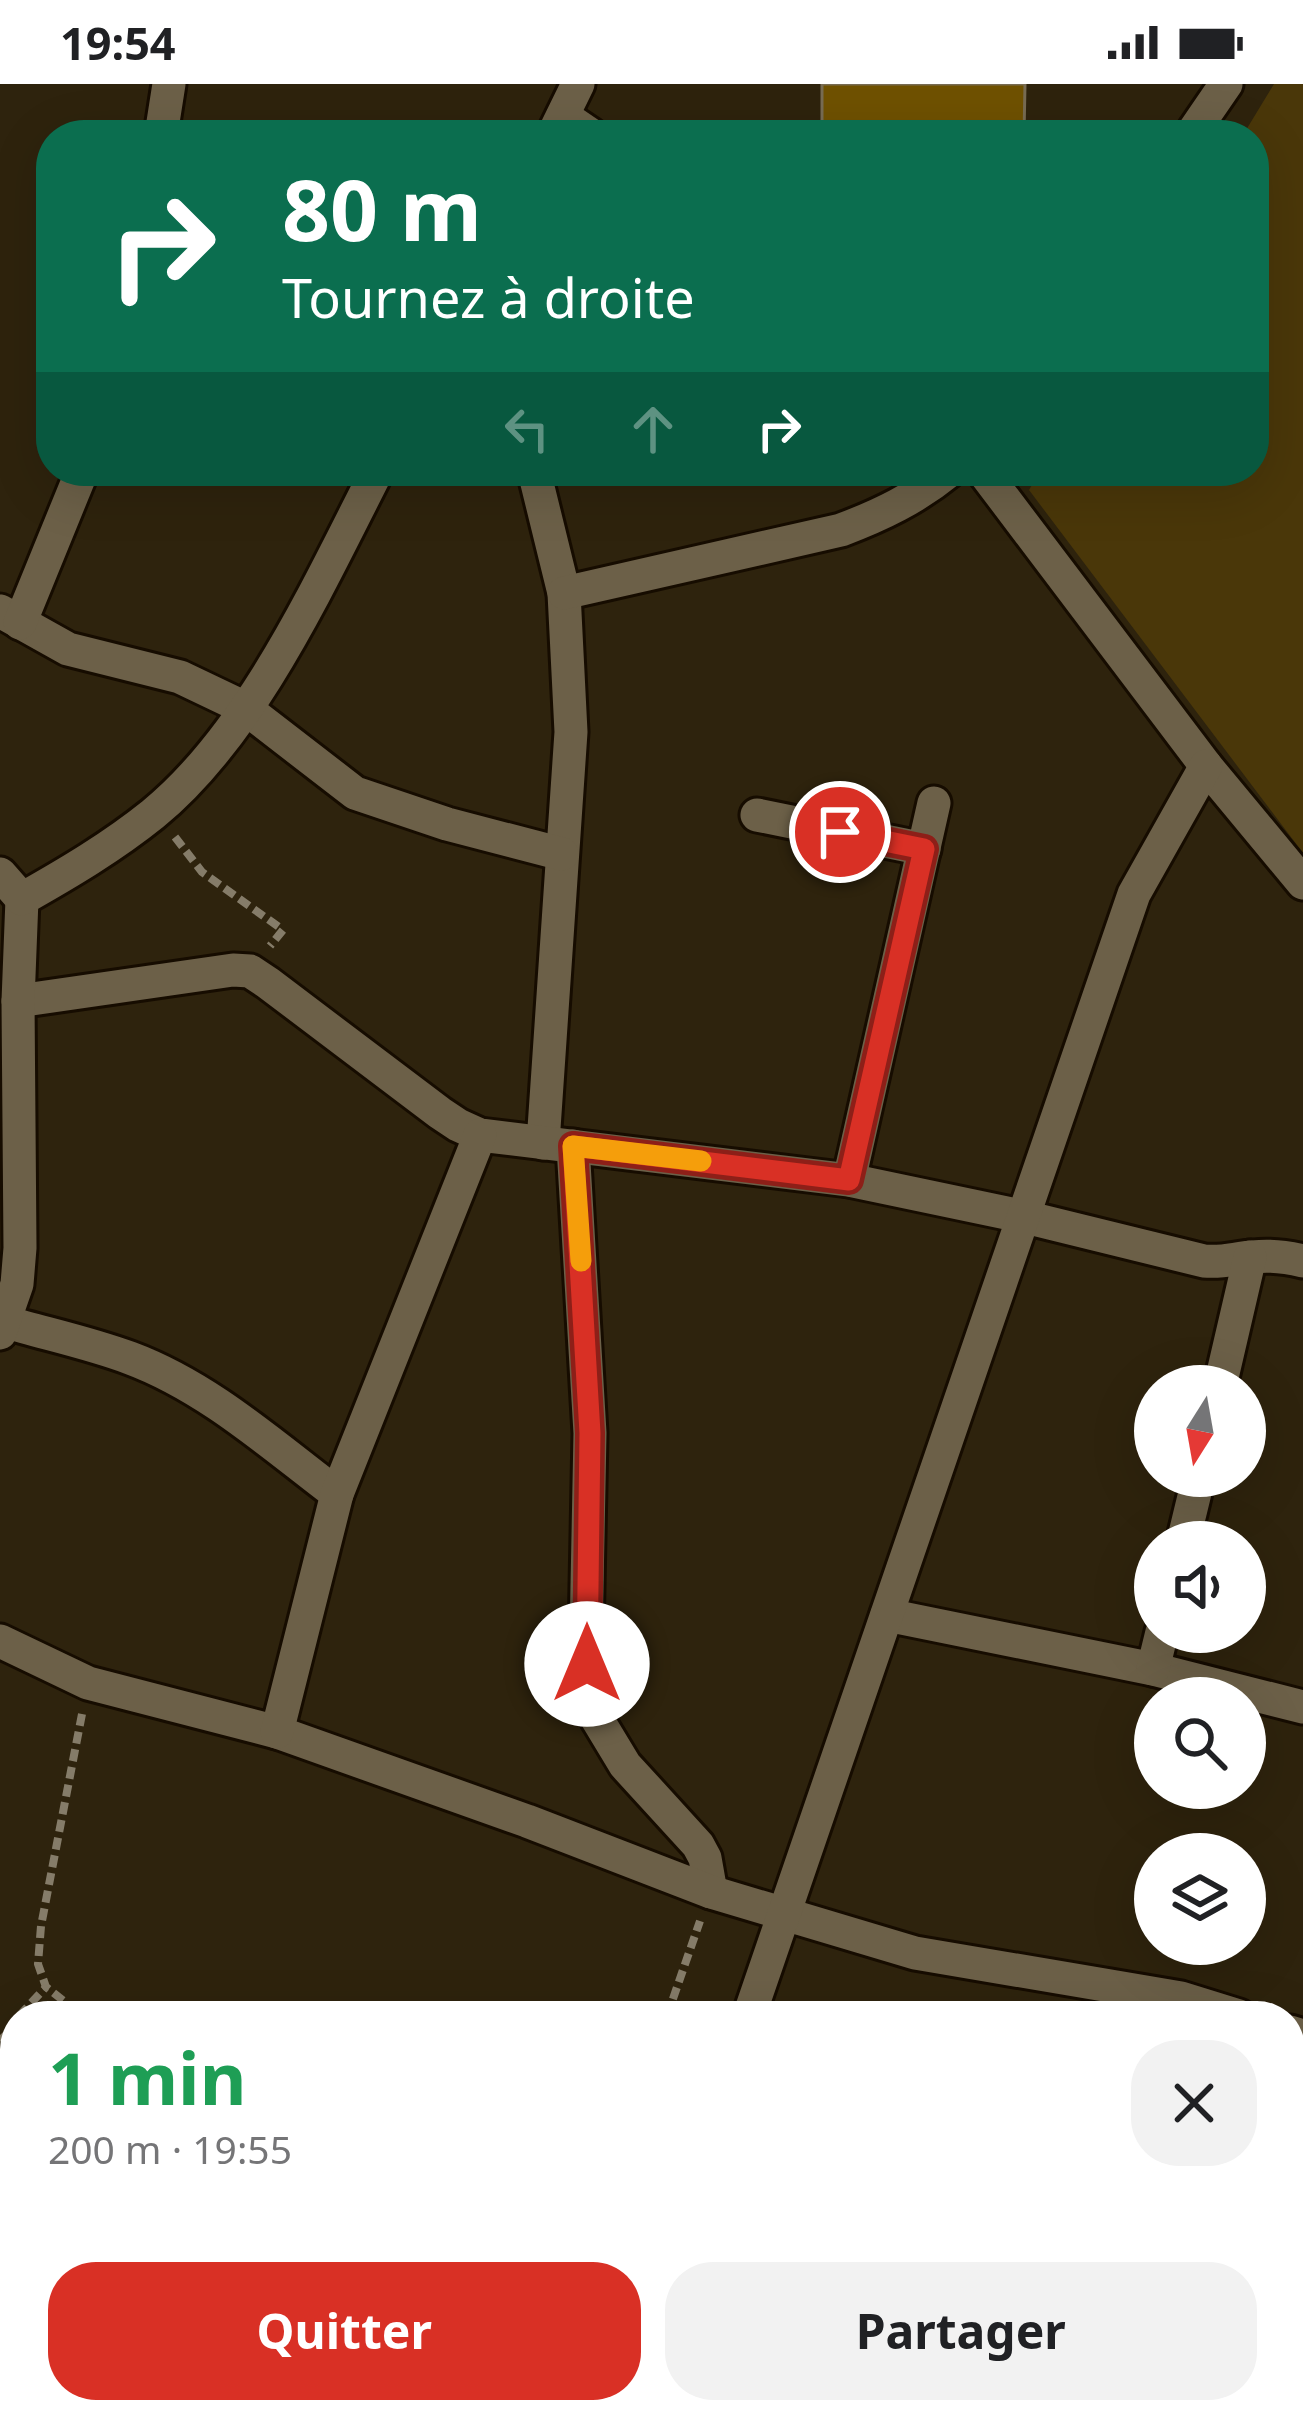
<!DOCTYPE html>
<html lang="fr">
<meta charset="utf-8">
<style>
:root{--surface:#fff;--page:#f2f2f2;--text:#202124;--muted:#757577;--accent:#d93025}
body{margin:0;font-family:"Noto Sans",sans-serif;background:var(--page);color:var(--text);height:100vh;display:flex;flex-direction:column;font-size:45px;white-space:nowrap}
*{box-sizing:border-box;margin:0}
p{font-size:39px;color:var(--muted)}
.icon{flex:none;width:66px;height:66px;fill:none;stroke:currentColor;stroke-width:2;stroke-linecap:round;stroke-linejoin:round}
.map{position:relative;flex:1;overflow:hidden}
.panel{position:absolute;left:0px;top:1917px;width:1305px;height:423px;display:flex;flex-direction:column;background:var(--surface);border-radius:48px 48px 0 0;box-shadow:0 12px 48px #0002}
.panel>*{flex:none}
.hud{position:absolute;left:36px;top:36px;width:1233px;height:366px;border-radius:48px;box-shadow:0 12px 48px #0002;background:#0b6e4f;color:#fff;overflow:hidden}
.needle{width:78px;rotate:191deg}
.tools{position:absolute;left:1134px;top:1281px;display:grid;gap:24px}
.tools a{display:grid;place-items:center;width:132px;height:132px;border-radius:50%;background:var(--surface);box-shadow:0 12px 48px #0002;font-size:60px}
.pin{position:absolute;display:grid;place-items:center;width:102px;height:102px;color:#fff;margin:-51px;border:6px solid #fff;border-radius:50%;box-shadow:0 3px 12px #0007}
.me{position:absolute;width:132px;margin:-66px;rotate:0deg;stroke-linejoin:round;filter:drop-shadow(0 0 9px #0008)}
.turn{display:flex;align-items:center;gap:42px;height:252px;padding:0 48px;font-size:54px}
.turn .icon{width:156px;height:156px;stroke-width:2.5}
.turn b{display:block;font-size:84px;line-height:102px}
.lanes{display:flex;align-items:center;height:114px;padding:0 48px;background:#0003;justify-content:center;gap:60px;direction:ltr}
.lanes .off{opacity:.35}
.round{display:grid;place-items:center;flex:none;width:126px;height:126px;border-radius:48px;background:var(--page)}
.head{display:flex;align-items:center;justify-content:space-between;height:204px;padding:0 48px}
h1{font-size:72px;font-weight:700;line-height:90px;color:#1e9e55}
.primary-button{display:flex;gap:24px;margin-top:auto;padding:24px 48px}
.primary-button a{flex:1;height:138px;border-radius:48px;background:var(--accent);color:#fff;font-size:48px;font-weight:700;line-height:138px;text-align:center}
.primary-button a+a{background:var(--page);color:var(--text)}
.status{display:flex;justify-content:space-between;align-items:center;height:84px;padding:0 60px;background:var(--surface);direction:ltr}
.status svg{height:33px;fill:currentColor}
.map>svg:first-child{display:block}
.green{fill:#4a3709}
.water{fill:#001435}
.building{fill:#6f5100;stroke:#786c53;stroke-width:3}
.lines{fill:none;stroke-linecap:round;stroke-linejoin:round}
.minor-casing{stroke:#160c00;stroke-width:39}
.tertiary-casing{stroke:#160c00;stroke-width:39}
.path{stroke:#857c69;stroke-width:8;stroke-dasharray:12 6;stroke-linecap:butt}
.minor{stroke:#6c6048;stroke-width:33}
.tertiary{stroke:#6c6048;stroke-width:33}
.route-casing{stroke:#8d1f18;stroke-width:30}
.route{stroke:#d93025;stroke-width:21}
.slow{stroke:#f59e0b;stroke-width:21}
</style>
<div class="status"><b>19:54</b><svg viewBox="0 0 49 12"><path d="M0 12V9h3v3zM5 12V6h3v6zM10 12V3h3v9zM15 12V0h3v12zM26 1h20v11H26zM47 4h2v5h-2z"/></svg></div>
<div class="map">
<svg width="1303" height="2338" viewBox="0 0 1303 2338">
<rect width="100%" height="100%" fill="#2e230d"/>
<polygon class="green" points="1274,0 1303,0 1303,769 1029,406 1040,387 1254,387 1254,51 1243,51"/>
<polygon class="water" points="0,2117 15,2131 15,2325 186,2325 197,2338 0,2338"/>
<polygon class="building" points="822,0 1025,0 1024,51 822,51"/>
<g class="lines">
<defs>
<g id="minor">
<polyline points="563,32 591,51"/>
<polyline points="161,51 169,0"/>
<polyline points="1191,51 1226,0"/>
<polyline points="534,387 564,509 571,648 543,1059"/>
<polyline points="983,387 1206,682 1303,799"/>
<path d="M564 509 841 446C881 431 916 414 949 387"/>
<polyline points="0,527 68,565 180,593 245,624 355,709 447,740 562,770"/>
<polyline points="20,539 82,387"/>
<polyline points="757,731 924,765"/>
<path d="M18 917 233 886 250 887 268 899 440 1029 458 1041 480 1051 849 1096 1021 1132 1204 1177C1224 1179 1235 1174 1253 1173 1270 1171 1287 1173 1303 1177"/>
<polyline points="573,1062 590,1349 586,1554 588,1604 596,1633 625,1681 698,1761 705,1774 711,1808"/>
<polyline points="849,1096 934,719"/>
<path d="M6 1238C47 1250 90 1259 130 1274 208 1303 272 1361 337 1410"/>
<polyline points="0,1249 17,1200 20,1164 18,917 22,815"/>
<polyline points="1220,1302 1250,1173"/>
<polyline points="1183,1458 1199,1392"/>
<polyline points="887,1531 1153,1585 1303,1623"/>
<polyline points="0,1557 88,1599 277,1648 527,1737 711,1808 915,1869 1181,1914 1239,1932"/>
<polyline points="1153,1585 1162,1548"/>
<polyline points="277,1648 337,1410 480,1051"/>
<polyline points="749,1932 1134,810 1206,682"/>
<polyline points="1290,1948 1303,1952"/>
<polyline points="1290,2277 1303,2209"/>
<polyline points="1278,2338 1281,2325"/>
</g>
<g id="tertiary">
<polyline points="553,51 578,0"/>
<path d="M0 790 22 815C68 789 112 763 153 730 252 649 319 500 377 387"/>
</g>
</defs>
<use href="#minor" class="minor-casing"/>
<use href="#tertiary" class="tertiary-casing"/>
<g class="path">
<polyline points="175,753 202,788 283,846 270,862"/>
<polyline points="82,1630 41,1842 38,1880 46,1903 83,1932"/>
<polyline points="19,1932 46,1903"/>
<polyline points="667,1932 700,1837"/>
<polyline points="0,1951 15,1967"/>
<polyline points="338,2325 349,2338"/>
<polyline points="1010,2325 1049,2338"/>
<polyline points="542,2338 544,2325"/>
<polyline points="937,2338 942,2325"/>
</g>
<use href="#minor" class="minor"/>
<use href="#tertiary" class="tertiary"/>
</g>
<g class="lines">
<defs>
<polyline id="route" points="587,1580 590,1349 573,1062 849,1096 924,765 840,748"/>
</defs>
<use href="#route" class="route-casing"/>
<use href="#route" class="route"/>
<polyline class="slow" points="581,1177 573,1062 701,1077"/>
</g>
</svg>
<div class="tools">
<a><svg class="needle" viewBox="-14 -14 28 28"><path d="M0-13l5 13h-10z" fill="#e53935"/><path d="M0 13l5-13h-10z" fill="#757577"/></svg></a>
<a><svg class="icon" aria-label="sound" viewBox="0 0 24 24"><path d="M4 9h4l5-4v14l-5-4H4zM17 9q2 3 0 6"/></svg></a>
<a><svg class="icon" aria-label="search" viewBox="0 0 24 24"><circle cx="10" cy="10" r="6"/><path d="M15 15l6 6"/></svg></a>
<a><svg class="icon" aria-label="layers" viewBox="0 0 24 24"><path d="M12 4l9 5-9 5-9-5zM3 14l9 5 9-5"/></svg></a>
</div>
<div class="pin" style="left:840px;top:748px;background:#d93025"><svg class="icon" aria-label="arrive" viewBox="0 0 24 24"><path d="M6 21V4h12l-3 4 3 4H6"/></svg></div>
<svg class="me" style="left:587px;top:1580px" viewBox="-20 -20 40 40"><circle r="19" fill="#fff"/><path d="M0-13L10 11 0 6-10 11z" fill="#d93025"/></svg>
<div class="hud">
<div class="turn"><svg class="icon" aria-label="right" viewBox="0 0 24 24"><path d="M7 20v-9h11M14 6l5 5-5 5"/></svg><div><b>80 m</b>Tournez à droite</div></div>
<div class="lanes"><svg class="icon off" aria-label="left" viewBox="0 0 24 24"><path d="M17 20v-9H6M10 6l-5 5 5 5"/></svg><svg class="icon off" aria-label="ahead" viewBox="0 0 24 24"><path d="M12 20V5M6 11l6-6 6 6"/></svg><svg class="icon" aria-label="right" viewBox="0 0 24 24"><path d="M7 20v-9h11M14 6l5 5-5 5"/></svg></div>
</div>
<section class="panel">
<div class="head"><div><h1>1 min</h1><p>200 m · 19:55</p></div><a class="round"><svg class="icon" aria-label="close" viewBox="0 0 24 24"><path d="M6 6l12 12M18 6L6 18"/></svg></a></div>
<div class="primary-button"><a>Quitter</a><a>Partager</a></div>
</section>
</div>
